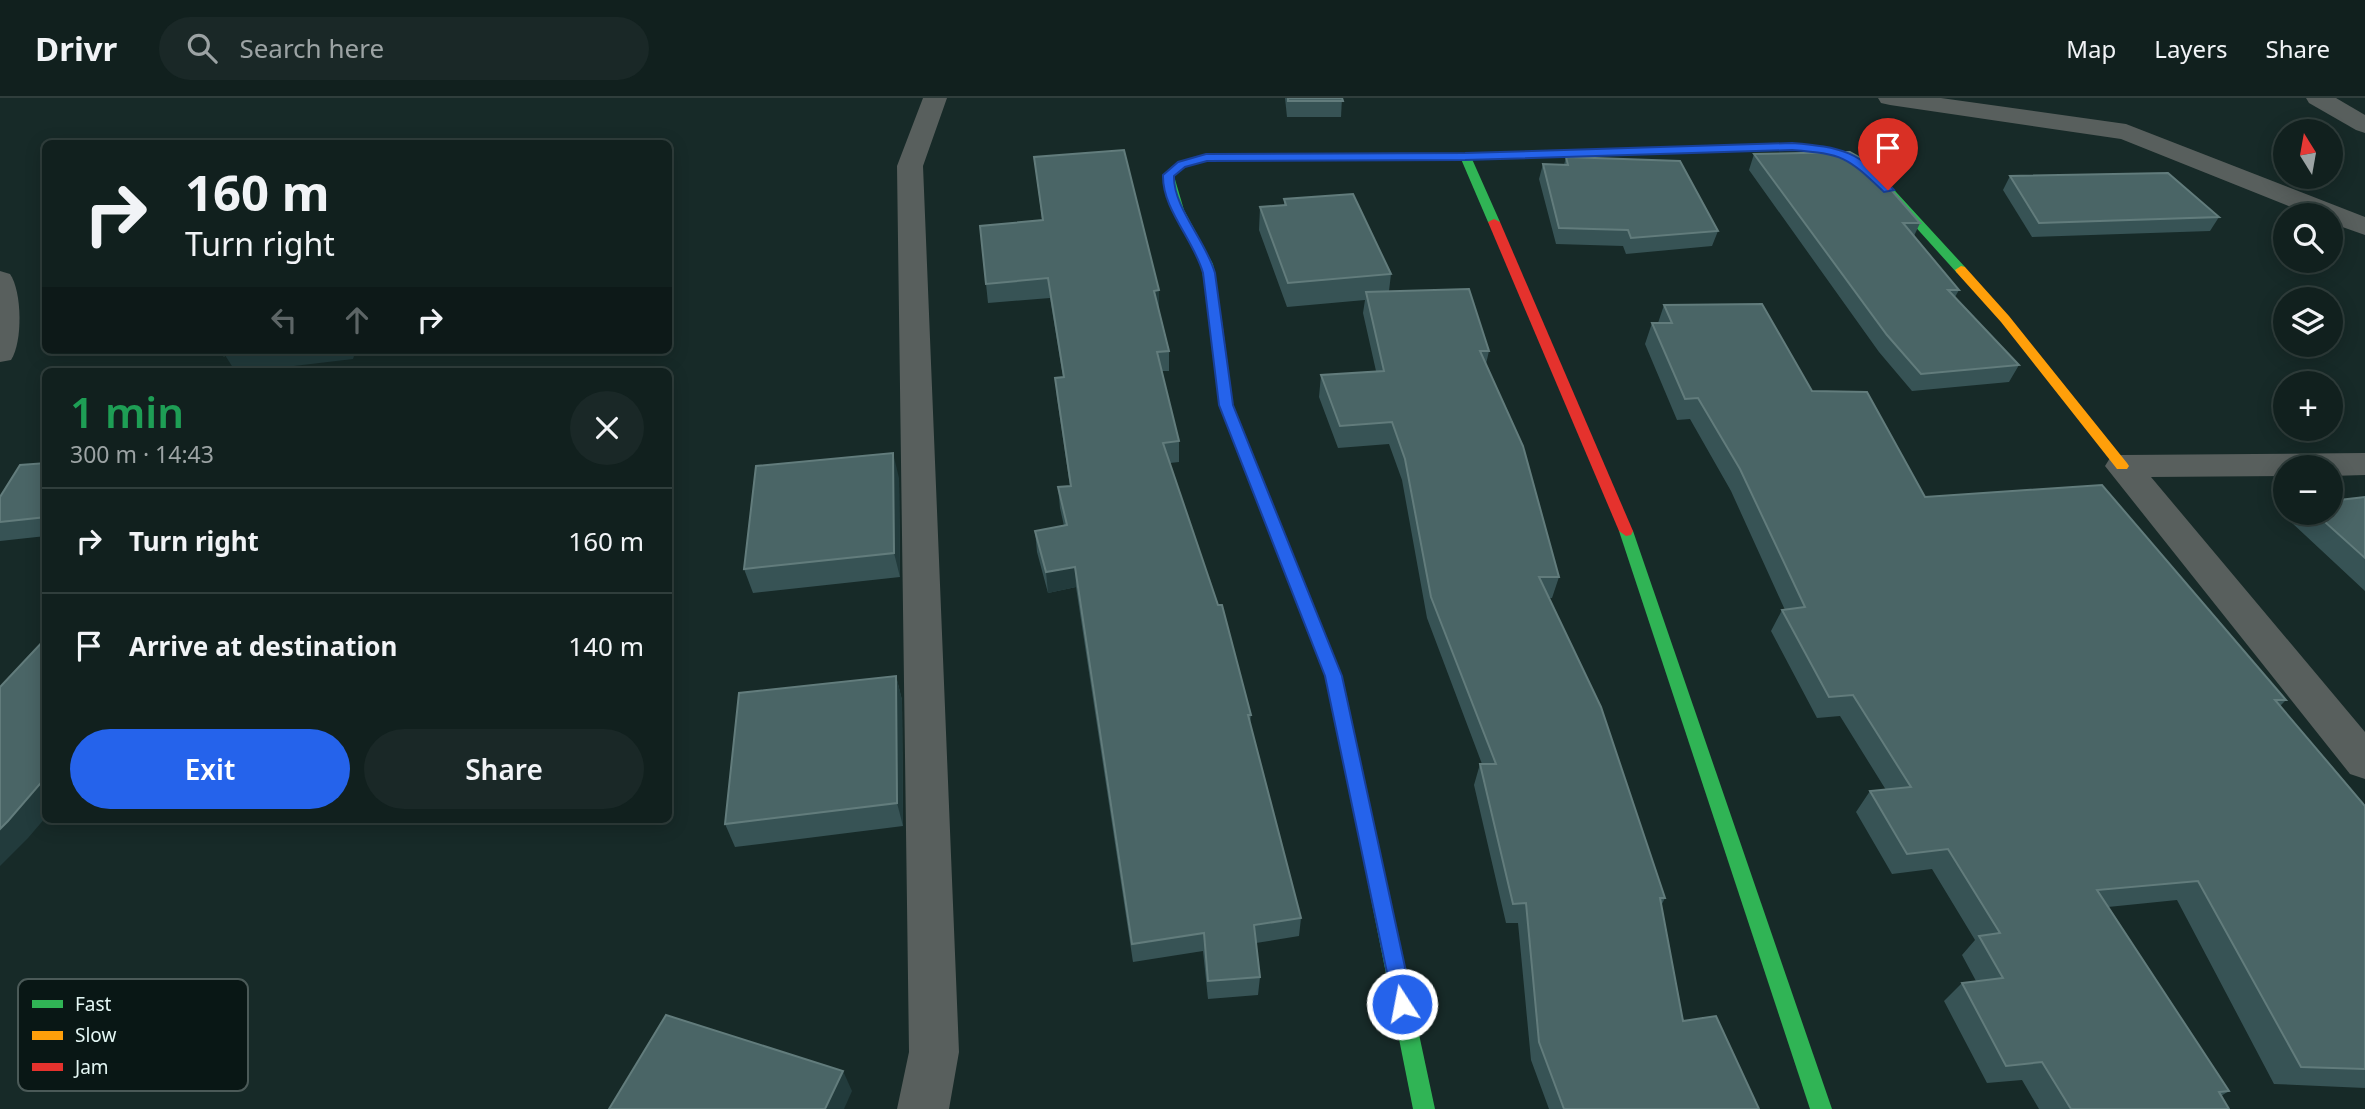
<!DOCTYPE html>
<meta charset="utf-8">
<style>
:root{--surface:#11201e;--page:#1a2827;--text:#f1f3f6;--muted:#9ca3a4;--line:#303e3c;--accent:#2563eb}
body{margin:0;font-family:"Noto Sans",sans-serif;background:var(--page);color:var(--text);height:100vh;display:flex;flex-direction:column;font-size:26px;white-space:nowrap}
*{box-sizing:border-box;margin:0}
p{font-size:23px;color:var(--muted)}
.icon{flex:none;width:38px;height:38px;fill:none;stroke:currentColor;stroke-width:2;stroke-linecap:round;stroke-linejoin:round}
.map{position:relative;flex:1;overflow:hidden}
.details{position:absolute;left:42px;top:270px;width:630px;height:455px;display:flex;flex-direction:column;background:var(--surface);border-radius:10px;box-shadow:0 4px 18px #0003,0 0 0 2px var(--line)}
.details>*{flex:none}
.top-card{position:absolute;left:42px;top:42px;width:630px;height:214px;border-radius:10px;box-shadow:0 4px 18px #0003,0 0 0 2px var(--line);background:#11201e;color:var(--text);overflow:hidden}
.needle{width:46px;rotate:349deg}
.controls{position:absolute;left:2273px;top:21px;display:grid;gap:14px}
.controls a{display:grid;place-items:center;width:70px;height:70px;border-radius:50%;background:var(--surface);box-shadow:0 4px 18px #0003,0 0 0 2px var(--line);font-size:35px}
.pin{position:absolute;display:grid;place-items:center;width:60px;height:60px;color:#fff;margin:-72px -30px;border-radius:50% 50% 50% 0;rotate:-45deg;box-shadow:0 0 7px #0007}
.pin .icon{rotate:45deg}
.me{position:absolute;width:77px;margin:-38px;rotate:349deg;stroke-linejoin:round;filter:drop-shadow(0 0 5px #0008)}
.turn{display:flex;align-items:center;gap:24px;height:147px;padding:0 28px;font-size:32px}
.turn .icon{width:91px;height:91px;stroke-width:2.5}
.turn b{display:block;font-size:49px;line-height:60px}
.lanes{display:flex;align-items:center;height:66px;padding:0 28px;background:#0003;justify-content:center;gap:35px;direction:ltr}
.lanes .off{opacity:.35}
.round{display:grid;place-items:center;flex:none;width:74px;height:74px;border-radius:37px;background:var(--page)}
.head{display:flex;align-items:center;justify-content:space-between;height:119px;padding:0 28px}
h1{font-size:42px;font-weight:600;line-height:52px;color:#1e9e55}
.button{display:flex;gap:14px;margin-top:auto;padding:14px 28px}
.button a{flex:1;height:80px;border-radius:42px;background:var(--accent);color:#fff;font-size:28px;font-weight:600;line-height:80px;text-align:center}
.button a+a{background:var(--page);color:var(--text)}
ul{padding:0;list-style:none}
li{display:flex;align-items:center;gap:21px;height:105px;padding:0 28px;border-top:2px solid var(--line)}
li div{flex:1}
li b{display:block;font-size:26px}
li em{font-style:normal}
header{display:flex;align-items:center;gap:42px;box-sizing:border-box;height:98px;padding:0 35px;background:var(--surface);border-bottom:2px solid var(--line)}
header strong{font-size:33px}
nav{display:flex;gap:38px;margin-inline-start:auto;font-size:24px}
.search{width:490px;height:63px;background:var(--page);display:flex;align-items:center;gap:18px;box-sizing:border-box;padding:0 24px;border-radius:38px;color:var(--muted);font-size:26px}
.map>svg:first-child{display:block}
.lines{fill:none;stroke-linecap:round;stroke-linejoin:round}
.street{fill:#585f5d;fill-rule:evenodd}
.fast{fill:#30b455;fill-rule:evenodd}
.slow{fill:#ff9f0a;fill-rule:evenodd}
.jam{fill:#e5322d;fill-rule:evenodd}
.wall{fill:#375355}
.shaded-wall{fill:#223b3c}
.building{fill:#4a6566;stroke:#627c7c;stroke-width:2}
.route{fill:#2563eb;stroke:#184099;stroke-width:2}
.key{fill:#091715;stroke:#4b5a58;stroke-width:2}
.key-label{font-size:19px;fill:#e4f7f4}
</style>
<header>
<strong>Drivr</strong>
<div class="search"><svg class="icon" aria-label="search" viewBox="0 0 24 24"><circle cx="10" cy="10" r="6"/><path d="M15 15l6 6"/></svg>Search here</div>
<nav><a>Map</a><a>Layers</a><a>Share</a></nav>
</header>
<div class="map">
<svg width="2365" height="1011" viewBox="0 0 2365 1011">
<rect width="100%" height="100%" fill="#172a28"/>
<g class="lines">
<g class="street">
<polygon points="923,0 947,0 923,68 959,954 949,1011 897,1011 909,954 897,68"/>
<polygon points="1878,0 1941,0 2126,26 2365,119 2365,137 2331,125 2331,117 2311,117 2121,41 1890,7 1881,5"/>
<polygon points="2306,0 2336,0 2365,17 2365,35 2356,32 2309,5"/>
<path d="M0 173 10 176C22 193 23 244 11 262L0 264Z"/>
<polygon points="2365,355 2365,377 2331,378 2331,369 2286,369 2286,378 2151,379 2365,634 2365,681 2350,676 2105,368 2110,360 2122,357"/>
</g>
<g class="fast">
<polygon points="1792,45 1837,52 1874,70 1965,169 1965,175 1957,175 1866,74 1830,57 1792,51 1472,61 1500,124 1494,127 1488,124 1461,61 1206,63 1186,68 1174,78 1184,112 1213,166 1223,230 1217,234 1211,230 1201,166 1173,112 1163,77 1178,64 1206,57 1465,55"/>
<polygon points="1626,428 1633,433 1832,1011 1810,1011 1619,433"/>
<polygon points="1338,588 1344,590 1346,595 1435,1011 1413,1011 1330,595 1332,590"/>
</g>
<polygon class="slow" points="1961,168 1965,169 2009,218 2127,365 2129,368 2127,371 2117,371 2001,224 1957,175 1955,172"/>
<g class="jam">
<polygon points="1494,121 1500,124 1633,433 1631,437 1626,438 1619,433 1488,124"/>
<polygon points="1217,226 1223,230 1233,307 1342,578 1346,595 1344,600 1332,600 1326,578 1219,307 1211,230"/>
</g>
</g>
<g class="wall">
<polygon points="1285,0 1342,0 1341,19 1287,19"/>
<polygon points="1754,56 1920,125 1914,138 1959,192 1955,199 2019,267 2009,284 1912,293 1879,254 1749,72"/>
<polygon points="1034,59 1159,212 1169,253 1169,273 1162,273 1179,343 1179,364 1170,365 1251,617 1250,625 1301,820 1299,838 1256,845 1260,879 1258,897 1208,901 1203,853 1133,864 1076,489 1048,495 1037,454 1035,433 1064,428 1060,410 1058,389 1070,388 1057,300 1055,280 1063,279 1050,200 988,205 986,186 1042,122"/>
<polygon points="1566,59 1718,133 1712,148 1626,156 1623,148 1556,146 1539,81 1543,66 1564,67"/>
<polygon points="2010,78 2219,119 2210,133 2032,139 2003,92"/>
<polygon points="1284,101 1391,176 1389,193 1489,253 1486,266 1559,479 1552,500 1549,500 1665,800 1661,808 1683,923 1759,1011 1549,1011 1531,962 1518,825 1506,825 1474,687 1480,666 1482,666 1427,520 1402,382 1389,346 1338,350 1319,299 1321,277 1376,273 1363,215 1365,202 1287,209 1259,132 1260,109 1284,107"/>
<polygon points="1664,207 1812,293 1925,399 2286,602 2280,608 2365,708 2365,990 2274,986 2177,802 2108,809 2229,993 2221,998 2229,1011 2039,1011 2022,982 1987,985 1944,903 1962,885 1976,883 1962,857 1975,842 1932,771 1892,776 1856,714 1870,693 1886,692 1840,618 1817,620 1771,533 1782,512 1785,512 1731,393 1690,321 1677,322 1645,246 1652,225 1658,225"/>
<polygon points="46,365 46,438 0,443 0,399"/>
<polygon points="899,380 900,479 753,495 744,471"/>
<polygon points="2365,399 2365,493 2291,424 2299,415 2331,415"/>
<polygon points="896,578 902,602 903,728 735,749 725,726"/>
</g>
<g class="shaded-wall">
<polygon points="1159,192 1159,212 1154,193"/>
<polygon points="269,252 356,252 353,261 251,273 235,273 225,257"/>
<polygon points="893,355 899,380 900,479 894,455"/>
<polygon points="1075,469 1076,489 1048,495 1046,474"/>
<polygon points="896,578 902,602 903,728 897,705"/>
<polygon points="46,679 46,719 28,740 0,768 0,731"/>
<polygon points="843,973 852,993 844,1011 825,1011"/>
</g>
<g class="building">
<polygon points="1288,0 1342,0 1343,3 1288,3"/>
<polygon points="1124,52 1159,192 1154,193 1169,253 1157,254 1179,343 1163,345 1218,507 1222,507 1251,617 1248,617 1301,820 1254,827 1260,879 1208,883 1204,835 1132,846 1075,469 1046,474 1035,433 1067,427 1058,389 1071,388 1055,280 1064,279 1048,180 986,186 980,128 1043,122 1034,59"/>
<polygon points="1850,54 1866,63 1920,125 1903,125 1959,192 1948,192 2019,267 1921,276 1887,237 1754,56"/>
<polygon points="1566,59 1680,63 1718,133 1631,140 1628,132 1559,130 1543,66 1568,67"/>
<polygon points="2168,75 2219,119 2039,125 2010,78"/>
<polygon points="1353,96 1391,176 1288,185 1260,109 1286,107 1284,101"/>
<polygon points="1469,191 1489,253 1480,253 1523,348 1559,479 1539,479 1601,609 1665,800 1660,800 1683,923 1716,918 1759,1011 1564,1011 1539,944 1526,805 1513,806 1480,666 1496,666 1431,499 1405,361 1392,324 1340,328 1321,277 1384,273 1366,194"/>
<polygon points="1762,206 1812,293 1867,294 1925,399 2102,387 2286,602 2275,602 2365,708 2365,971 2301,969 2198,783 2097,792 2229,993 2219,994 2229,1011 2071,1011 2042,964 2006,968 1962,885 2003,880 1979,838 2000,835 1948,751 1907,756 1870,693 1911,689 1853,597 1829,599 1782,512 1805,509 1740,371 1698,300 1685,301 1652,225 1672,225 1664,207"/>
<polygon points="227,252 269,252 225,257"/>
<polygon points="893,355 894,455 744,471 756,368"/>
<polygon points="46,365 46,419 0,424 0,399 20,367"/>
<polygon points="2365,399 2365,460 2315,415 2331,415 2331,403"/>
<polygon points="46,540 46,679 8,723 0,731 0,589"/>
<polygon points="896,578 897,705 725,726 739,595"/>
<polygon points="666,917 843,973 825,1011 609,1011"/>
</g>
<path class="route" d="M1792 45C1841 49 1860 53 1894 92L1884 94C1847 59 1844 56 1792 52L1465 62 1207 63 1185 69 1174 78C1173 109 1206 143 1215 175L1233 307 1342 578 1413 906 1410 913 1402 915 1395 913 1325 578 1219 307 1203 175C1194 142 1162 111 1163 77L1178 64 1206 56 1465 55Z"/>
<rect x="18" y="881" width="230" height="112" rx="10" class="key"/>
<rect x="32" y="902" width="31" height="8" fill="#30b455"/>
<rect x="32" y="933" width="31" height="9" fill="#ff9f0a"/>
<rect x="32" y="965" width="31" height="8" fill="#e5322d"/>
<g class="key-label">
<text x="75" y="913">Fast</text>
<text x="75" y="944">Slow</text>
<text x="75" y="976">Jam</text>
</g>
</svg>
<div class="controls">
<a><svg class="needle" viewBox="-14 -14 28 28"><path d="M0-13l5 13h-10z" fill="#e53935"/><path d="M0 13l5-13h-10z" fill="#9ca3a4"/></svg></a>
<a><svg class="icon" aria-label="search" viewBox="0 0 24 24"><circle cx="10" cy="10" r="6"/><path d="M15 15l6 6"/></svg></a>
<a><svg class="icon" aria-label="layers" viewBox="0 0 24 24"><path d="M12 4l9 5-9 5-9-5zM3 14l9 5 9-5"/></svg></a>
<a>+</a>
<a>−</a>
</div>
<div class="pin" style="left:1888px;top:92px;background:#d93025"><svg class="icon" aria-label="arrive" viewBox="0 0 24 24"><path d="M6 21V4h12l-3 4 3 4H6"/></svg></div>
<svg class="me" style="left:1402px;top:906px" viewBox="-20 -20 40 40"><circle r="17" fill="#2563eb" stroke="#fff" stroke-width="3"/><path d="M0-11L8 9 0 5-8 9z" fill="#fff"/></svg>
<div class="top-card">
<div class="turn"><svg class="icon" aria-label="right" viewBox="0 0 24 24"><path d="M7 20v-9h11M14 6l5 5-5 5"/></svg><div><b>160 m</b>Turn right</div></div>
<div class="lanes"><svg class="icon off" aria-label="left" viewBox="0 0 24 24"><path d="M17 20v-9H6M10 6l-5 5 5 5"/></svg><svg class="icon off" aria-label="ahead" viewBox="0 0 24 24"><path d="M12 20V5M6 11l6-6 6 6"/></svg><svg class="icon" aria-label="right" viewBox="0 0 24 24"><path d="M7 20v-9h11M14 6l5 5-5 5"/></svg></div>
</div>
<section class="details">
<div class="head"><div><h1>1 min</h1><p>300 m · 14:43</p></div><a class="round"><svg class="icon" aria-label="close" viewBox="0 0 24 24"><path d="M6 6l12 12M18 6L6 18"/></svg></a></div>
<ul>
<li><svg class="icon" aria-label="right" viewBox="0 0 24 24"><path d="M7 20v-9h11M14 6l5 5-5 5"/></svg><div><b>Turn right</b></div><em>160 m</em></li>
<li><svg class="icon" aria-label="arrive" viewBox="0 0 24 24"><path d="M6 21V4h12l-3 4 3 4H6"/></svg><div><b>Arrive at destination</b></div><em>140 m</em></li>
</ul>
<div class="button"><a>Exit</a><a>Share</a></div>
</section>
</div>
